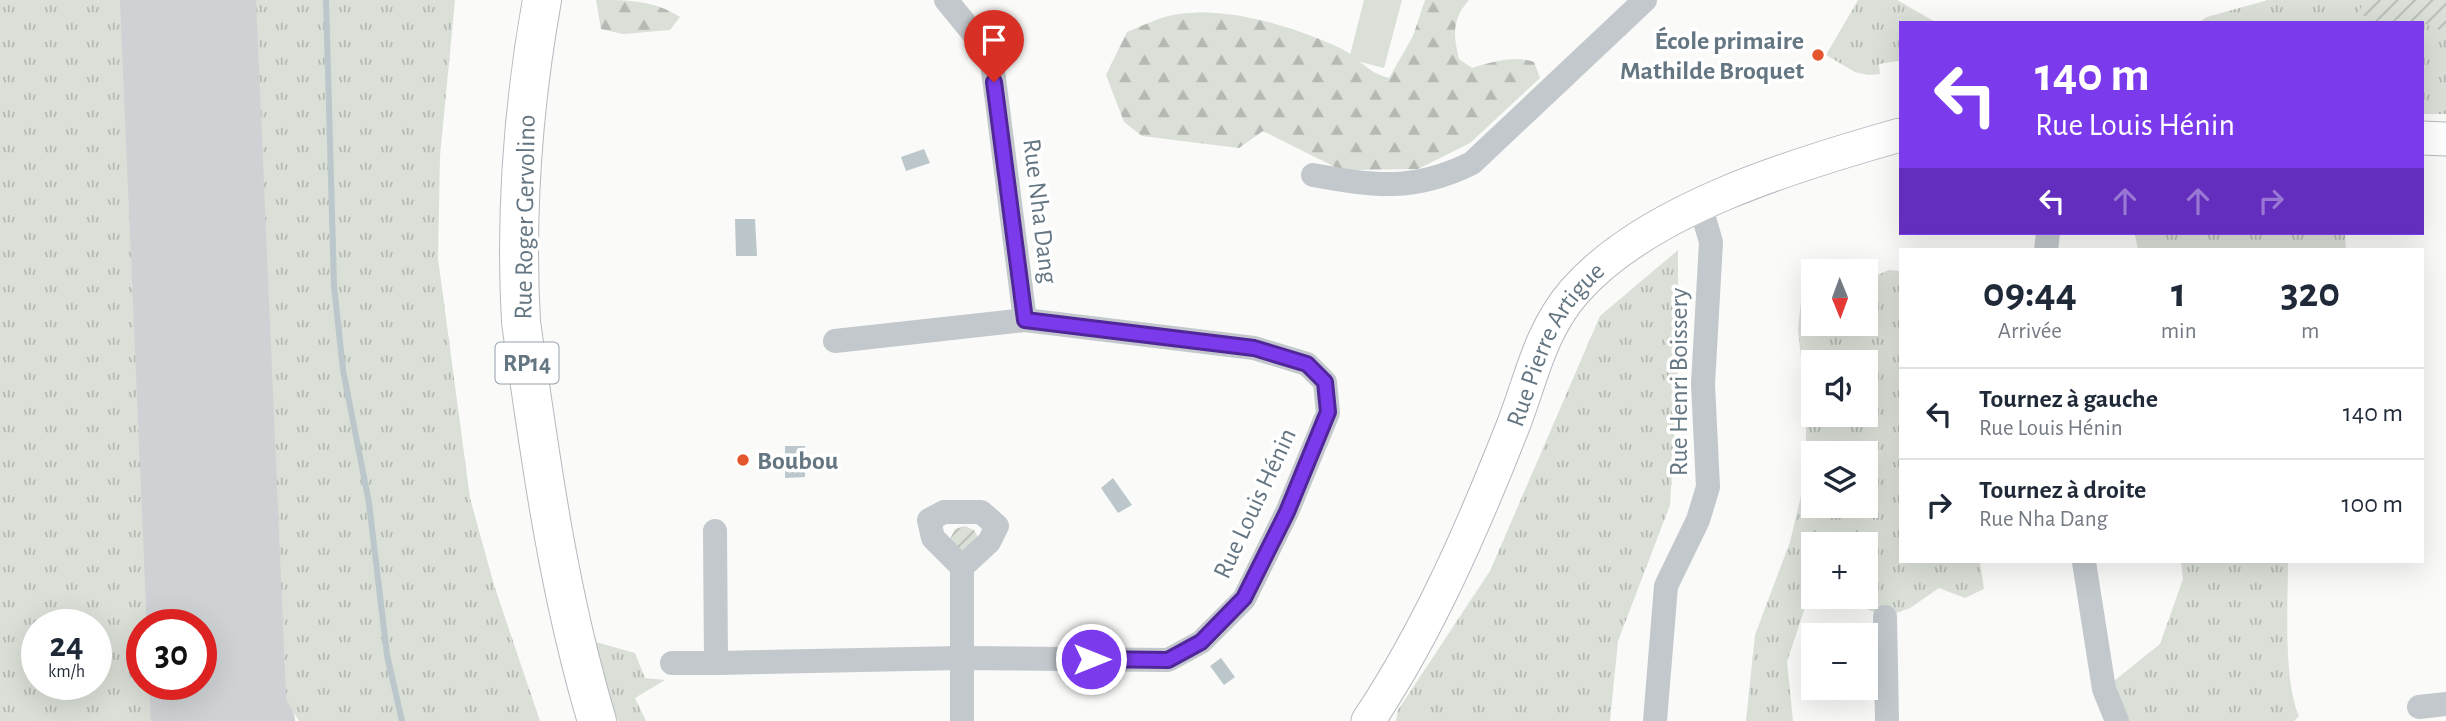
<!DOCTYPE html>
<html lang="fr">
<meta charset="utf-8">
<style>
:root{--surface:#fff;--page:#f2f2f3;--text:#1f2937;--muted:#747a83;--line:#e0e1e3}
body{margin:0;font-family:"Alegreya Sans",sans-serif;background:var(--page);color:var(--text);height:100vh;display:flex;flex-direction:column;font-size:26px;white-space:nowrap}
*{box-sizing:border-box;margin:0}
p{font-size:23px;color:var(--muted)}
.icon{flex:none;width:38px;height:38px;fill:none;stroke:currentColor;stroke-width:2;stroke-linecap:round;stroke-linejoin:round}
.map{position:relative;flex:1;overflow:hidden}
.details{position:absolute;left:1899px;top:248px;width:525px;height:315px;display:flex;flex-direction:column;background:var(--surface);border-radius:0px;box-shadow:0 7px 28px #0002}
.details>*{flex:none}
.top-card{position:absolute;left:1899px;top:21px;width:525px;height:214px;border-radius:0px;box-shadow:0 7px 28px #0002;background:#7c3aed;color:#fff;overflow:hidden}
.needle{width:46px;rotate:179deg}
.tools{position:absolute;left:1801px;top:259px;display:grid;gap:14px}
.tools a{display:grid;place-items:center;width:77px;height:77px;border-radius:0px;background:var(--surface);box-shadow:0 7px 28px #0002;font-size:35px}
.speed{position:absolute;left:21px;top:609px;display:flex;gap:14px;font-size:35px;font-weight:700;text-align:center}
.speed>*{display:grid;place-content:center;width:91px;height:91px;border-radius:50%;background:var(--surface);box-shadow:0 7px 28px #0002;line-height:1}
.speed small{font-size:18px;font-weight:400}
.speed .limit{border:10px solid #d22;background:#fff;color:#111}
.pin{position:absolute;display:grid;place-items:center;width:60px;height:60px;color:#fff;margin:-72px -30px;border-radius:50% 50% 50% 0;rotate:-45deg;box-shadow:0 0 7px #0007}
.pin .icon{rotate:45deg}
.me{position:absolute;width:77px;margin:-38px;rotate:90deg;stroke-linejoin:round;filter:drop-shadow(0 0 5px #0008)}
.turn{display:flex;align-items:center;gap:24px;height:147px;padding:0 21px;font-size:32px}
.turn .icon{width:91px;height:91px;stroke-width:2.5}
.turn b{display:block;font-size:49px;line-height:60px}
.lanes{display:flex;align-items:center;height:66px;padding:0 21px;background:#0003;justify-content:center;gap:35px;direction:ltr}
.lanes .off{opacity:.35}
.eta{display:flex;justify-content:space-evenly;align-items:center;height:119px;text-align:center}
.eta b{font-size:42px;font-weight:600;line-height:49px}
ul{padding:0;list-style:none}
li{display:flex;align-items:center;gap:21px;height:91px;padding:0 21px;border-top:2px solid var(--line)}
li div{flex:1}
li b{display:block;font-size:26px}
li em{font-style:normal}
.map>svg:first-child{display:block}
.grass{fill:url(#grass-tufts);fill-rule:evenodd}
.forest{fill:url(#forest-firs)}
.garden{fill:url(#garden-furrows)}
.pitch{fill:#dadfd7}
.water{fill:#bbc7cb}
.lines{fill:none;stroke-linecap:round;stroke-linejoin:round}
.stream{stroke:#bbc7cb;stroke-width:6}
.taxiway{stroke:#ced2d4;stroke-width:54}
.runway{stroke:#ced2d4;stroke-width:136}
.secondary-casing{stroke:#b3babf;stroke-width:35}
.primary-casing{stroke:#b5babe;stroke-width:40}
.minor{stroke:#c3c8cc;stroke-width:24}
.secondary{stroke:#fff;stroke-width:33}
.primary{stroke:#fff;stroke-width:38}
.route-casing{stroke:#51269a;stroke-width:18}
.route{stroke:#7c3aed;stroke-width:12}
.poi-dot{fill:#e4572e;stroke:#fff;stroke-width:2.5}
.labels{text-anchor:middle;stroke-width:7;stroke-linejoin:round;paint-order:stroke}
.shield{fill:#fff;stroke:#939fa8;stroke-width:2}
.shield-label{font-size:24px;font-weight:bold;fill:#657683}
.poi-label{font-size:26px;font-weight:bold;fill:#657683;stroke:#fff;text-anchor:end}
.street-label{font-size:26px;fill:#657683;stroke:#fff}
</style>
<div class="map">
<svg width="2446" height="721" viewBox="0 0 2446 721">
<defs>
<pattern id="grass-tufts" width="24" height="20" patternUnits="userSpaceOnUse" patternTransform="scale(1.75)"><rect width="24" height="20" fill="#dadfd7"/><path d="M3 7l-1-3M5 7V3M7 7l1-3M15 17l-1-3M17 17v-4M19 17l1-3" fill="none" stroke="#b4b9b4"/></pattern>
<pattern id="forest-firs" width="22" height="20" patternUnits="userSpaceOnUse" patternTransform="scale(1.75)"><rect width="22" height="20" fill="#dadfd7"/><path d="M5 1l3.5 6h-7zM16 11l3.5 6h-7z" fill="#b4b9b4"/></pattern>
<pattern id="garden-furrows" width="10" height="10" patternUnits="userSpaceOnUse" patternTransform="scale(1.75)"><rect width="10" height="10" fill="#dadfd7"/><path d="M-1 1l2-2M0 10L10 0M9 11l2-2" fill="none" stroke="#b4b9b4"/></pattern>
</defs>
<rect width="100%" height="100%" fill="#fafaf8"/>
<g class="grass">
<path d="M0 0H141L167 625H142V684H170L171 721H0ZM37 625H96V684H37Z"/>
<polygon points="240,0 455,0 440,156 438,258 470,498 494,585 540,721 299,721 264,664"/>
<polygon points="1858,0 1897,0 1937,23 1900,23 1900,68 1899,61 1879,64 1880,74 1868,75 1855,72 1826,55"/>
<polygon points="2268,0 2446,0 2446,114 2422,114 2422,23 2198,23 2207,17"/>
<polygon points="2140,233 2345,233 2346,250 2138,250 2135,234"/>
<polygon points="1678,250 1678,374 1670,505 1618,641 1610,721 1396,721 1398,710 1490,571 1600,316"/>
<path d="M1889 270 1900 271V562H1980L1984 589 1965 598 1939 588 1910 608 1885 617 1842 598H1808L1787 662 1793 721H1746L1755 635 1790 542 1806 475V403L1798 330 1801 301 1813 297V324H1866V280ZM1813 362H1866V415H1813ZM1813 453H1866V506H1813ZM1813 544H1866V597H1813Z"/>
<path d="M2181 562H2288C2288 603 2283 679 2299 716L2294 721H2117L2104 689 2160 644 2183 579Z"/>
<polygon points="585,639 635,653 645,678 665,680 635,698 646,721 618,721"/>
</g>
<g class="forest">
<path d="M596 0C629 0 653 0 680 17L670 30 623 34 601 29Z"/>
<path d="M1425 0H1469C1452 19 1453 35 1459 59L1472 68C1492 62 1514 55 1534 62L1540 78 1470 143 1418 169 1341 170 1263 131 1239 148 1142 136 1124 122 1106 75 1127 32C1142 26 1158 18 1173 15 1225 5 1293 26 1340 48 1360 58 1366 72 1389 78L1413 36Z"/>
</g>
<g class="garden">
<polygon points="2365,0 2446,0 2446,33 2419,21 2380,23 2358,13"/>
<polygon points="965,526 974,530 979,539 965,556 949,541 955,529"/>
</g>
<polygon class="pitch" points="1364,0 1402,0 1384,68 1349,59"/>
<g class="water">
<polygon points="924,149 930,163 906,171 901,157"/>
<polygon points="735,219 755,219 757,256 736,256"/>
<polygon points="785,446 805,446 805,477 785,478"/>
<polygon points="1113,478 1132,505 1118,513 1101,488"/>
<polygon points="1221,658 1235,677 1224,685 1210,666"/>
</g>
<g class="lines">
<polyline class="stream" points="326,0 334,286 343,370 369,503 387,655 402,721"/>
<polyline class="taxiway" points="215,643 268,721"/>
<polyline class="runway" points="188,0 219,721"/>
<defs>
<g id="secondary">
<polyline points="2422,138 2446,139"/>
<path id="s1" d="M1368 721C1428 631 1471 532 1511 431 1531 382 1538 334 1574 292 1646 209 1797 164 1900 135"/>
</g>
<path id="primary" d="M542 0C523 106 515 214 521 322 540 456 558 591 597 721"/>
</defs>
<use href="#secondary" class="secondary-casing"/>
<use href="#primary" class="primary-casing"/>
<g class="minor">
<polyline points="946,0 991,55 1025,320"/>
<path d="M1313 175C1374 186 1414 192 1472 163L1645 0"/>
<polyline points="2046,250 2048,233"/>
<polyline points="715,531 716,663 961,658 1168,660 1201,642 1244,599 1287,512 1328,413 1325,382 1307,364 1254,348 1025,320 835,341"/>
<polyline points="2084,562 2104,689 2117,721"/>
<polyline points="1885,617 1887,721"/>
<polyline points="672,663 716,663"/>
<polyline points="2419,707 2446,704"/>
<polyline points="962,721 962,567 933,538 929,520 944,512 981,512 997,526 989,542 962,567"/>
<polyline points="1655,721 1666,586 1698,520 1708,487 1703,384 1711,242 1700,204"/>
</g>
<use href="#secondary" class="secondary"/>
<use href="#primary" class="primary"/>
</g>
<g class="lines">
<defs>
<polyline id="route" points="994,82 1025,320 1254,348 1307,364 1325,382 1328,412 1287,512 1244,598 1201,642 1168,660 1091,659"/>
</defs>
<use href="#route" class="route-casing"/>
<use href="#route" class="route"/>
</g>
<g class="poi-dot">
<circle cx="1818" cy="55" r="7"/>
<circle cx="743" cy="460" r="7"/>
</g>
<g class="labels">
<rect class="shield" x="495.5" y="342.5" width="63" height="41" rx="5"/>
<g class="shield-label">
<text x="527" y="371">RP14</text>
</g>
<g class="poi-label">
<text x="1804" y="49">École primaire<tspan x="1804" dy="30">Mathilde Broquet</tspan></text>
<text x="757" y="469" text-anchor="start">Boubou</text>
</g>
<g class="street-label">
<text transform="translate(1041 211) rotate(83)" y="9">Rue Nha Dang</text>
<text transform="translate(524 217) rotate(-89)" y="9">Rue Roger Gervolino</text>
<text dy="9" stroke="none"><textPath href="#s1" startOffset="422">Rue Pierre Artigue</textPath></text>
<text transform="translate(1678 382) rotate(-90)" y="9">Rue Henri Boissery</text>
<text transform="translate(1254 503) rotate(-65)" y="9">Rue Louis Hénin</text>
</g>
</g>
</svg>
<div class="tools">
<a><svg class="needle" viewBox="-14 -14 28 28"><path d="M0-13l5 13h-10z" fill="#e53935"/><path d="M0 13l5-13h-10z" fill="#747a83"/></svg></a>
<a><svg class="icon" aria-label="sound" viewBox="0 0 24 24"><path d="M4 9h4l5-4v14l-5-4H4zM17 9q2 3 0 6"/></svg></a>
<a><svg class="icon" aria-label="layers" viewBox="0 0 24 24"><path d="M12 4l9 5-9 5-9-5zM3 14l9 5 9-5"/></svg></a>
<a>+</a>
<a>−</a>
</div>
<div class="speed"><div>24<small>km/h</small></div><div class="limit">30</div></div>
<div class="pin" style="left:994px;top:82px;background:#d93025"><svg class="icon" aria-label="arrive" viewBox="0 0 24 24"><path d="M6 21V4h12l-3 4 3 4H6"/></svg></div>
<svg class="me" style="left:1091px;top:659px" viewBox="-20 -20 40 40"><circle r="17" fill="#7c3aed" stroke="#fff" stroke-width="3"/><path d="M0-11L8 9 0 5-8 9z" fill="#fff"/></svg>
<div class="top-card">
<div class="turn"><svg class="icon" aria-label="left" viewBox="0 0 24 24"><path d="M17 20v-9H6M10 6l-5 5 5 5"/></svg><div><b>140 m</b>Rue Louis Hénin</div></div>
<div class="lanes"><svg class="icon" aria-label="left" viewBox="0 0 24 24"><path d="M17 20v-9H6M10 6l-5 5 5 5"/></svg><svg class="icon off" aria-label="ahead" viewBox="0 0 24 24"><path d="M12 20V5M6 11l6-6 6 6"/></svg><svg class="icon off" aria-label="ahead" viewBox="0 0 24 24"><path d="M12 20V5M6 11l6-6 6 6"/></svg><svg class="icon off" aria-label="right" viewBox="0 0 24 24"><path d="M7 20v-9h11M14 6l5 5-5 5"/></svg></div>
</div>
<section class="details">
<div class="eta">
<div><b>09:44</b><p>Arrivée</p></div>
<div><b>1</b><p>min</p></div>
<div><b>320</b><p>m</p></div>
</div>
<ul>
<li><svg class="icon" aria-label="left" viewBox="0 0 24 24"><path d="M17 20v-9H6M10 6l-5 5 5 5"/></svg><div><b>Tournez à gauche</b><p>Rue Louis Hénin</p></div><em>140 m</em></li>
<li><svg class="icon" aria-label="right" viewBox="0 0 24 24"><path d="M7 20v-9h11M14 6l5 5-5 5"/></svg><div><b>Tournez à droite</b><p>Rue Nha Dang</p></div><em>100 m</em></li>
</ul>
</section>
</div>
